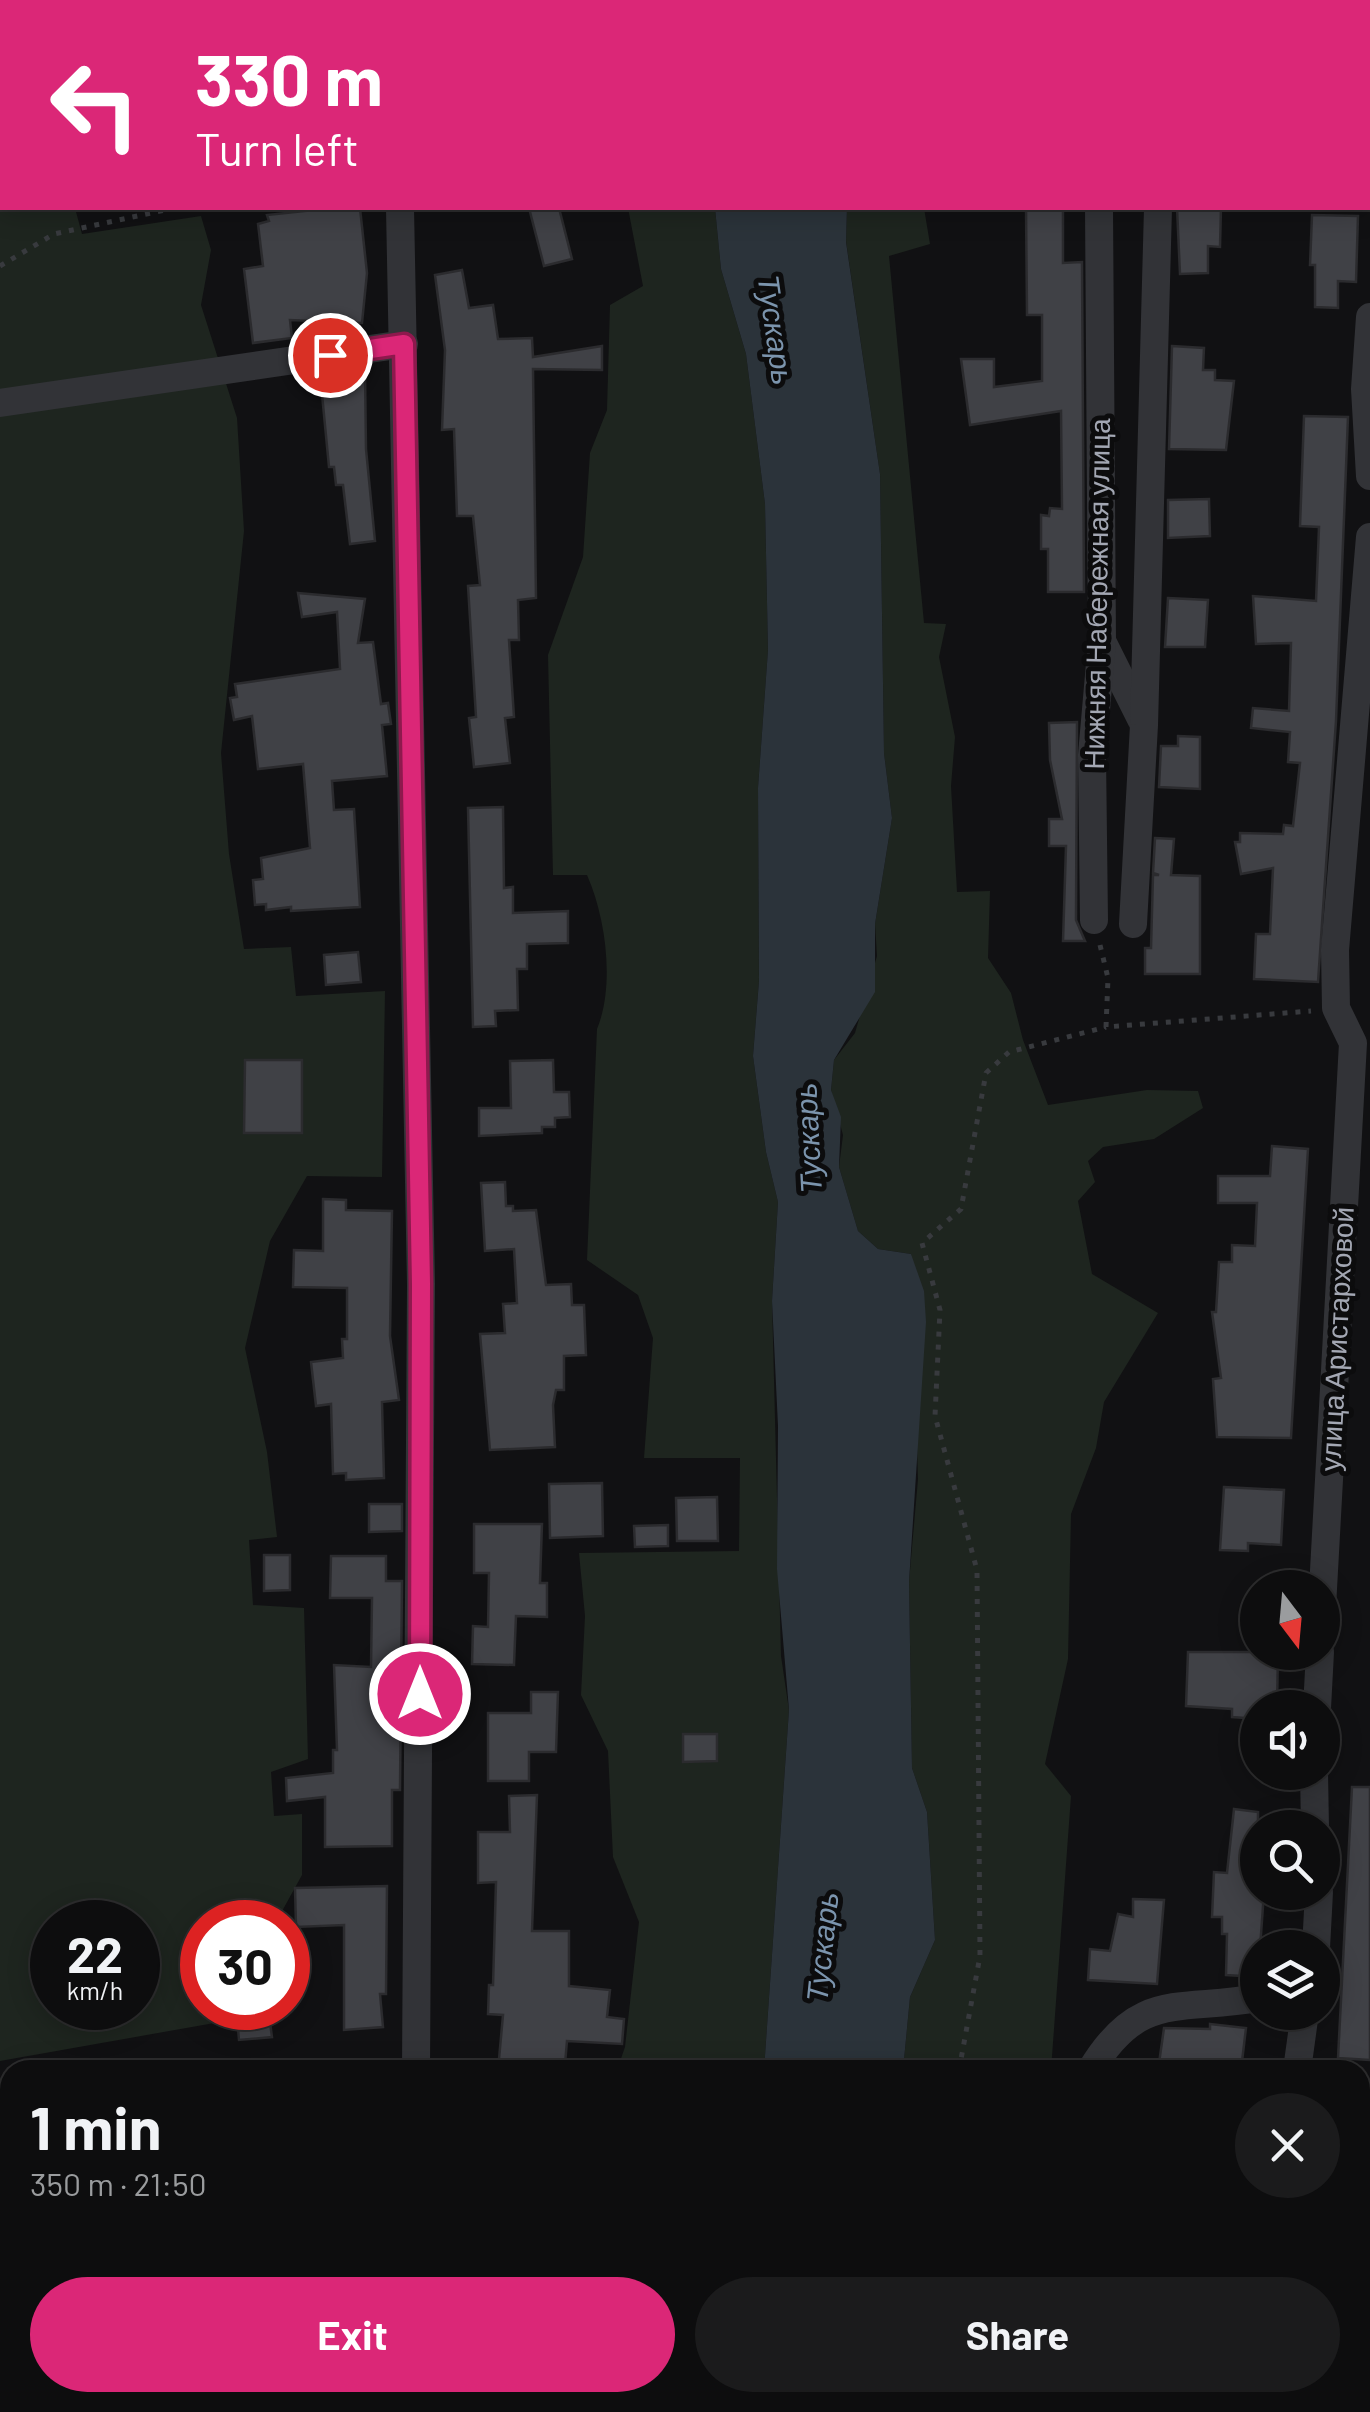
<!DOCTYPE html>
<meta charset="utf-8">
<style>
:root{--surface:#0d0d0e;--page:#1b1b1c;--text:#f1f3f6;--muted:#9a9c9e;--line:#2d2d2e;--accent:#db2777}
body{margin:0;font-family:Barlow,sans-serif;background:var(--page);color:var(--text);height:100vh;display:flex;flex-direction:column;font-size:38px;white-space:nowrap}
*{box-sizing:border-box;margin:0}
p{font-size:32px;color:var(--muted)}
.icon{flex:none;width:55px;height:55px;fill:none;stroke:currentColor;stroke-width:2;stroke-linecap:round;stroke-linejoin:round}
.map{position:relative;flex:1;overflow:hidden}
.panel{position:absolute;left:0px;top:2060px;width:1370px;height:352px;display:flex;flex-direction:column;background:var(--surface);border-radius:30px 30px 0 0;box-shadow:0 5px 25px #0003,0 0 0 2px var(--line)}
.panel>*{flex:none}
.hud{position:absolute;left:0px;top:0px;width:1370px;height:210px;box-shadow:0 5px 25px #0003,0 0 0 2px var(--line);background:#db2777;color:#fff;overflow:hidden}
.needle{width:65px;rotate:164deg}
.controls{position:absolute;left:1240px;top:1570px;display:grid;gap:20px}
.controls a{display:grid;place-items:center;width:100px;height:100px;border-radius:50%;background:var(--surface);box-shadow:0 5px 25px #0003,0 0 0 2px var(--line);font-size:50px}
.speed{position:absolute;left:30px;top:1900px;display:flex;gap:20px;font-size:50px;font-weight:700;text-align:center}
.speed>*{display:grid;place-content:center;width:130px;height:130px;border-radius:50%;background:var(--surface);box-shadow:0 5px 25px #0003,0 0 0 2px var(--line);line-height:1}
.speed small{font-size:25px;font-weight:400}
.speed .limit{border:15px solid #d22;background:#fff;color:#111}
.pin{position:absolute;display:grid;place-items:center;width:85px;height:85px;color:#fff;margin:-42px;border:5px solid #fff;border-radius:50%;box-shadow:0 2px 10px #0007}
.me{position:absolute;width:110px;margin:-55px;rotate:0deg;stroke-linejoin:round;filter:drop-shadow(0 0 8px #0008)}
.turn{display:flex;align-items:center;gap:35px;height:210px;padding:0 30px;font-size:45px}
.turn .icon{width:130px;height:130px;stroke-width:2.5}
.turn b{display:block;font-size:70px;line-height:85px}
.round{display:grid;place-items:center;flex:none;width:105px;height:105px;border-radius:52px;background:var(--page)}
.headline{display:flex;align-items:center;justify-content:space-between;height:170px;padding:0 30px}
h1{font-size:60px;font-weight:700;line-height:75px}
.primary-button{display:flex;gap:20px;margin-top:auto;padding:20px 30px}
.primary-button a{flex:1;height:115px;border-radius:60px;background:var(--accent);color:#fff;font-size:40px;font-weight:700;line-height:115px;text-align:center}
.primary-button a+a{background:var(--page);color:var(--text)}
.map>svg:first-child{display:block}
.green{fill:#1e251f;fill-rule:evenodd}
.water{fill:#2b333a}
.building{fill:#404146;stroke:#2b2b2e;stroke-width:2.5}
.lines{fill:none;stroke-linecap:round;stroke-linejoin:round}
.path{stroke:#383a3e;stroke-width:5;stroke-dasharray:5 8;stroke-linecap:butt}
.minor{stroke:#323337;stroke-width:28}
.route-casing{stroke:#8e194d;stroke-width:25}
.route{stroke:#db2777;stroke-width:18}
.labels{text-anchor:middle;stroke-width:10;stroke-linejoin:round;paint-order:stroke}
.street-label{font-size:28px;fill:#a3a7b3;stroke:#0c0c0d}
.water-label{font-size:30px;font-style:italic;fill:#7b94ad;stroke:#0c0c0d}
</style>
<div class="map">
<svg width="1370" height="2412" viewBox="0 0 1370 2412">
<rect width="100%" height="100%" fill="#111113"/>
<g class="green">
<path d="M0 0H213L2 2V208H75L82 234 201 216 211 250 201 305 237 418 244 531 221 753 229 854 244 949 291 947 296 996 385 991 382 1177 307 1176 270 1241 245 1348 267 1452 277 1537 249 1540 253 1605 304 1608 308 1759 271 1772 274 1816 302 1814V1875L276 1922H202V2008H222L220 2022 0 2061ZM52 1922H138V2008H52Z"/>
<path d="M628 208H715L721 269 746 354 765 504 768 650 758 788 759 981 753 1056 766 1152 778 1202 772 1301 781 1656 789 1710 764 2070H617L625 2047 639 1922 613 1857 608 1751 581 1695 585 1616 579 1553 739 1551 740 1458H644L653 1338 638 1295 587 1260 597 1029C615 985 606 918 587 875H553L548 655 583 557 590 453 607 410 610 305 643 286Z"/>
<polygon points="847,208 924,208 930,244 889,256 924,623 946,624 939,657 955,737 951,786 957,892 990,891 988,958 1011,993 1023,1040 1048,1105 1147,1090 1198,1091 1203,1108 1154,1139 1103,1147 1088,1161 1095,1182 1078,1201 1092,1274 1158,1313 1104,1402 1096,1448 1071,1514 1068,1659 1045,1764 1071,1796 1051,2070 903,2070 910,1997 935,1940 927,1812 912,1768 909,1582 918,1479 911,1254 878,1249 858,1231 839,1167 843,1135 831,1090 834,1060 855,1033 877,956 875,924 892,818 884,753 880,474 846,241"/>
<polygon points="0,2119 10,2144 10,2402 502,2402 508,2412 0,2412"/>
<polygon points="811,2403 918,2403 913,2412 804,2412"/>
</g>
<g class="water">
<polygon points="715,208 847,208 846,242 880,474 884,753 892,818 875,924 875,992 834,1060 831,1090 841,1117 839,1167 858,1231 878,1249 911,1254 924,1291 926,1322 909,1582 912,1768 927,1812 935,1940 910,1997 903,2070 764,2070 789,1710 777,1569 778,1426 772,1301 778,1202 766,1152 753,1056 759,981 758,788 768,650 765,504 746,354 721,269"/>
<polygon points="581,2402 811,2402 811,2403 804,2412 575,2412"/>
</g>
<g class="building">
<polygon points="332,208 360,208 367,273 362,323 290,320 292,338 253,343 244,269 263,266 258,224 269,221 267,215"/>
<polygon points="529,208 559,208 572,259 544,266"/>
<polygon points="1026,208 1063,208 1063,263 1082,262 1084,592 1048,592 1048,549 1041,549 1041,515 1049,516 1050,508 1062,509 1061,411 970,425 961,359 994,359 994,387 1042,381 1042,315 1027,315"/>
<polygon points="1177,208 1221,208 1220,247 1208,246 1208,273 1180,274"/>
<polygon points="1312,215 1358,216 1356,282 1338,281 1338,308 1315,307 1315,265 1310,265"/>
<polygon points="462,270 469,308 493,305 498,339 532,338 533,357 602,346 602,370 533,369 536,598 518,600 519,640 509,640 514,717 505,718 510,763 474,767 469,718 476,717 468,586 480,585 473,516 457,516 454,429 442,430 445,350 435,275"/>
<polygon points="1172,346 1204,348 1203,370 1215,370 1215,380 1234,381 1226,450 1169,449"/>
<polygon points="341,371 365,371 366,449 375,541 350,544 343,485 336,485 334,467 329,467 322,394 342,395"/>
<polygon points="1304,416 1348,417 1336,721 1318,982 1254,979 1256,934 1270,934 1273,868 1241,874 1235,842 1240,842 1240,833 1283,834 1284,825 1293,826 1300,763 1288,762 1290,732 1251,728 1253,708 1289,711 1291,643 1256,644 1253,596 1316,601 1319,527 1300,526"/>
<polygon points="1209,499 1210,536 1168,538 1168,500"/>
<polygon points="298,593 365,599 358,643 373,642 381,704 388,703 391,724 382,725 387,776 332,781 334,810 354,809 360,907 291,911 291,907 266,910 266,904 255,905 253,880 263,879 261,858 310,848 303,764 258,769 252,716 234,720 230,698 237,697 235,684 340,669 337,612 302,617"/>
<polygon points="1168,598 1208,600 1205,647 1165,647"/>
<polygon points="1077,722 1076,920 1085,941 1063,941 1066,846 1049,846 1049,819 1062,819 1050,760 1049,723"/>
<polygon points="1178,736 1200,737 1200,789 1159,787 1161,746 1178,746"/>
<polygon points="503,807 504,888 513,887 513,913 568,911 568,943 527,944 527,969 517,969 518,1010 495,1011 496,1026 473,1027 468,808"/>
<polygon points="1155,838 1174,839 1171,875 1200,876 1200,974 1145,974 1145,948 1151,948 1153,875 1159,875 1153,873"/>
<polygon points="358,952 361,982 326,985 324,955"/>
<polygon points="245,1060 302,1060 302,1133 244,1133"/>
<polygon points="553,1060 554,1092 569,1092 570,1117 555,1118 555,1127 542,1127 542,1133 479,1136 479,1108 511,1108 510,1061"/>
<polygon points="1272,1146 1308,1149 1291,1438 1217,1437 1213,1379 1221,1378 1212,1312 1216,1312 1219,1262 1232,1262 1232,1245 1255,1246 1257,1203 1218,1203 1218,1176 1270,1176"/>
<polygon points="505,1182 506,1206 513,1206 513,1211 536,1210 546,1285 571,1284 572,1305 584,1305 586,1355 564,1356 564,1390 556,1390 553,1405 555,1447 490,1450 480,1334 505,1333 503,1304 517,1303 514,1249 485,1251 481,1183"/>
<polygon points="323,1199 346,1200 346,1210 392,1211 390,1336 399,1400 382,1402 384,1478 346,1480 346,1473 333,1474 331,1404 316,1406 311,1362 343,1358 342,1339 347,1339 347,1288 293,1287 294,1250 323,1251"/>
<polygon points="602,1483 603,1536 550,1538 549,1484"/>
<polygon points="1224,1487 1284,1490 1281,1545 1248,1543 1248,1551 1220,1550"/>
<polygon points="717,1497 718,1541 677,1541 676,1498"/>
<polygon points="369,1504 402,1504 402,1531 369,1532"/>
<polygon points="474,1524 542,1524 540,1583 547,1583 547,1617 516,1616 514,1665 472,1664 473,1626 488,1627 489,1573 474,1573"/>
<polygon points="668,1525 668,1546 635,1547 634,1526"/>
<polygon points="264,1555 290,1555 290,1590 264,1591"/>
<polygon points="331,1556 386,1556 386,1581 402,1581 400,1790 392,1790 392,1846 325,1847 325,1797 287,1801 286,1778 333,1773 333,1750 337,1750 334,1665 371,1667 372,1598 330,1598"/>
<polygon points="1188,1652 1278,1652 1277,1708 1258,1708 1258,1719 1232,1717 1232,1709 1186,1706"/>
<polygon points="531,1692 558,1692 556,1752 529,1752 529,1781 488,1781 488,1713 531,1713"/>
<polygon points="683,1734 717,1734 717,1761 683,1762"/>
<polygon points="1352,1787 1370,1787 1370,2060 1338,2058"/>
<polygon points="537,1795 532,1931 569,1931 569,1986 610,1990 607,2017 624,2019 622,2044 567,2041 565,2064 533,2061 532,2070 498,2070 503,2015 488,2014 489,1985 493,1985 496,1882 478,1883 478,1832 510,1832 509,1796"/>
<polygon points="1234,1809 1258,1812 1258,1892 1264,1892 1258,1977 1226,1975 1227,1934 1222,1934 1222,1917 1212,1917 1214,1872 1227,1873"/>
<polygon points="387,1886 386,1994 380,1994 383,2027 344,2030 344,1925 296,1927 295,1888"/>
<polygon points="1133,1899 1164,1900 1157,1984 1088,1980 1090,1949 1110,1951 1118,1914 1133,1917"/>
<polygon points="269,2015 272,2037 239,2040 237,2018"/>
<polygon points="1210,2024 1246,2028 1241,2070 1158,2070 1164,2028 1210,2029"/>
</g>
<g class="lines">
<g class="path">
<polyline points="0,266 54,234 174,208"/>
<polyline points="1100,945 1108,978 1106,1027 1311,1011"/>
<polyline points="959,2070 980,1956 977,1570 935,1416 940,1310 922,1243 961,1209 986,1073 1009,1052 1106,1027"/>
<polyline points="517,2402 525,2412"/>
<polyline points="846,2412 853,2402"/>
<polyline points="958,2412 958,2402"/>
</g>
<g class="minor">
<polyline points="386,0 387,2"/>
<polyline points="1082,0 1082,2"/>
<polyline points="1161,2 1161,0"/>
<polyline points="400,208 421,1284 416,2070"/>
<polyline points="1370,317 1365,389 1370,476"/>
<polyline points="0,403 404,344"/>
<polyline points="1102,641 1141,719"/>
<polyline points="1094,920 1092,755 1102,641 1099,208"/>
<polyline points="1133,924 1144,725 1158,208"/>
<polyline points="1322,1607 1353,1043 1336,1008 1335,950 1370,537"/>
<polyline points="1317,1708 1320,1652"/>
<polyline points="1314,1772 1315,1828"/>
<polyline points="1316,1948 1319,1892"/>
<path d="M1091 2070C1139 1990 1179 2012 1258 1998"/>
<polyline points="1297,2070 1305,2012"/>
<polyline points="1360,2337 1370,2339"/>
<polyline points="438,2412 439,2402"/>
</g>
</g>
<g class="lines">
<defs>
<polyline id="route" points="330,355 404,344 421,1284 420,1694"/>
</defs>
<use href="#route" class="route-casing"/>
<use href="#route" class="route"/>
</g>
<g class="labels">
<g class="street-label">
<text transform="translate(1097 594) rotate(-89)" y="10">Нижняя Набережная улица</text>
<text transform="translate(1337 1339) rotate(-87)" y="10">улица Аристарховой</text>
</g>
<g class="water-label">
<text transform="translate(775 330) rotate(82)" y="10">Тускарь</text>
<text transform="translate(809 1138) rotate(-93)" y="10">Тускарь</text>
<text transform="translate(823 1947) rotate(-84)" y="10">Тускарь</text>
</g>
</g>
</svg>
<div class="controls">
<a><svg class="needle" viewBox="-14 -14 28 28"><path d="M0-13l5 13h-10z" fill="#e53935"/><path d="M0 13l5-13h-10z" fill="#9a9c9e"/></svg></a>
<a><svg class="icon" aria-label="sound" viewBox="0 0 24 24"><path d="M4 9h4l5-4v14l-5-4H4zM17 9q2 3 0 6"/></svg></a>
<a><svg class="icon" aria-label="search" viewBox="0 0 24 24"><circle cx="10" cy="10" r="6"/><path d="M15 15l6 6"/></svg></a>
<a><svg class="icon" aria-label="layers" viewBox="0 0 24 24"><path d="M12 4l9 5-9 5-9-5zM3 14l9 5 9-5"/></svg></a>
</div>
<div class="speed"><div>22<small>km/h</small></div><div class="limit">30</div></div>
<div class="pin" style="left:330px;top:355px;background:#d93025"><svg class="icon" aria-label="arrive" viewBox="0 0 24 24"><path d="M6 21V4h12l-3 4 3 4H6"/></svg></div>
<svg class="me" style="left:420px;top:1694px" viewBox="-20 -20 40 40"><circle r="17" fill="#db2777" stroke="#fff" stroke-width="3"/><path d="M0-11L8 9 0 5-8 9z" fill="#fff"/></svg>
<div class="hud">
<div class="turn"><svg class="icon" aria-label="left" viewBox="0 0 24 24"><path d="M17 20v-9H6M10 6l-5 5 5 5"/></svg><div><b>330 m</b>Turn left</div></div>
</div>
<section class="panel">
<div class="headline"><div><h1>1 min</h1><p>350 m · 21:50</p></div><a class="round"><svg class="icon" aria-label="close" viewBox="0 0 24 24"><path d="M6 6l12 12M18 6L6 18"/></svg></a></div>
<div class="primary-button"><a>Exit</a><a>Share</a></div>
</section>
</div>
